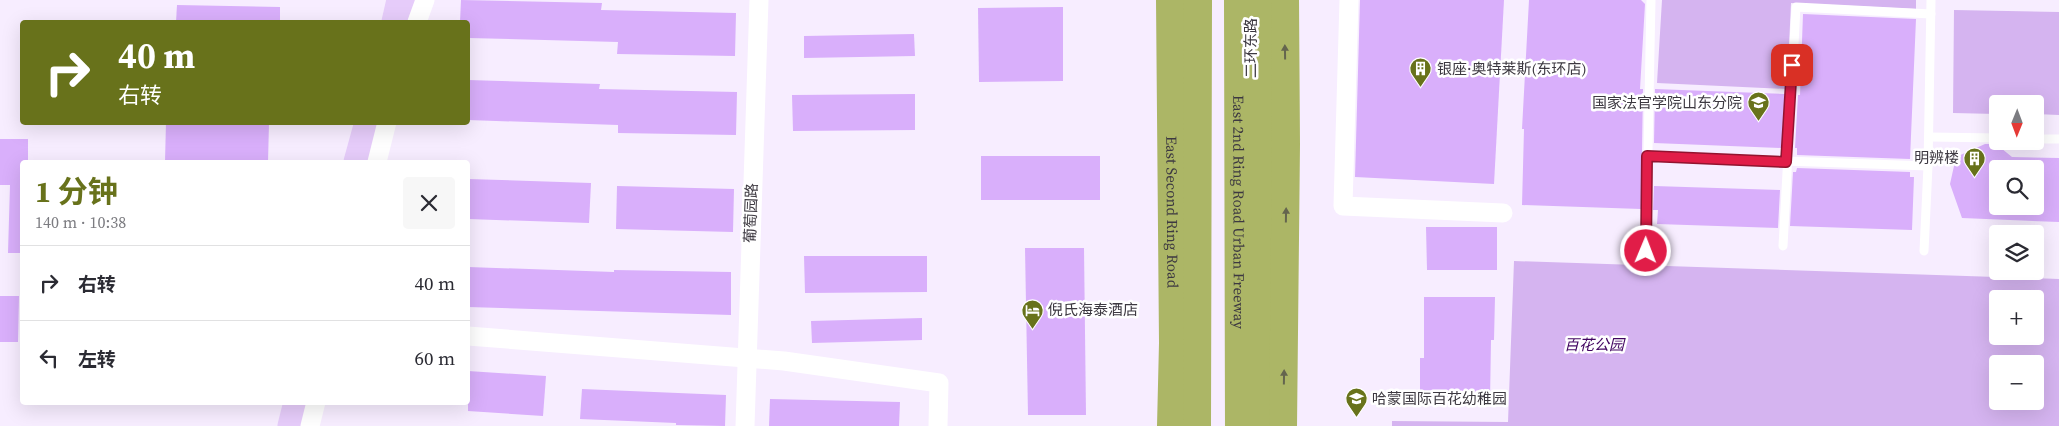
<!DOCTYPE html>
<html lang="zh">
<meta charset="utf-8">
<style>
:root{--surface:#fff;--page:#f7f7f7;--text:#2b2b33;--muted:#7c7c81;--line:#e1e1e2;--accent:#68721b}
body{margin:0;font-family:"Source Serif 4","Noto Sans SC",serif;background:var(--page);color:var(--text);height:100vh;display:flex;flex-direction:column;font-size:19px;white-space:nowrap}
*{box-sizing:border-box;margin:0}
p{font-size:16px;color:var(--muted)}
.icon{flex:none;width:28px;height:28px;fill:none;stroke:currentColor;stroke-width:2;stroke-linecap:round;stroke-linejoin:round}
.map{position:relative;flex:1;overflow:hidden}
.drawer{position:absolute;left:20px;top:160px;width:450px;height:245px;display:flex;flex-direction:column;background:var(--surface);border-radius:5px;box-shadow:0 5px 20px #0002}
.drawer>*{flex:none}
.top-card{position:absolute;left:20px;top:20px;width:450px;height:105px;border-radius:5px;box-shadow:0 5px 20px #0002;background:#68721b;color:#fff;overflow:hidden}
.needle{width:32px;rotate:181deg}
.fabs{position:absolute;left:1989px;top:95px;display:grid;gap:10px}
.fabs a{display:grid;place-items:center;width:55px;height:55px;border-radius:5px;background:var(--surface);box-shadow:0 5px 20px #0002;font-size:25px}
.pin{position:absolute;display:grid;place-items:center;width:42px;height:42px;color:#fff;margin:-21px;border-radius:10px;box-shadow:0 2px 8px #0006}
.me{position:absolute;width:55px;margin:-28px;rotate:1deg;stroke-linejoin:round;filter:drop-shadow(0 0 4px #0008)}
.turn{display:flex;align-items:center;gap:18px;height:105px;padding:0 15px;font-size:22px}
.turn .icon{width:65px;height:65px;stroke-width:2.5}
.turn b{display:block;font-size:35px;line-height:42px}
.round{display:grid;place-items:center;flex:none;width:52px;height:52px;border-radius:5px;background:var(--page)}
.summary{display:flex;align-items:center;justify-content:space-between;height:85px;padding:0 15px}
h1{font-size:30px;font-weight:700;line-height:38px;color:var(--accent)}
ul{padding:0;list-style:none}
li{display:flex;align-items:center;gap:15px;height:75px;padding:0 15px;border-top:1px solid var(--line)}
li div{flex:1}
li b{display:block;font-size:19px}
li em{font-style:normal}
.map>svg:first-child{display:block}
.park{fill:#d5b4f0;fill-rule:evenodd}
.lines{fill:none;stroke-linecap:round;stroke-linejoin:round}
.river{stroke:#e6ccfa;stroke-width:29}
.building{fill:#d9affb;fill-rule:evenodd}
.service{stroke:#fff;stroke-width:9}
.minor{stroke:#fff;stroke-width:19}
.trunk{stroke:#acb666;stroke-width:28}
.oneway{fill:#64654e}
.route-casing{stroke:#92132f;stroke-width:12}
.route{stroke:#e11d48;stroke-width:9}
.labels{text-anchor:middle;stroke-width:5;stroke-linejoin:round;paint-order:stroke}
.street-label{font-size:15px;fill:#3d3941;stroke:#fff}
.poi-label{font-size:15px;fill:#3d3941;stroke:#fff;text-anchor:start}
.park-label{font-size:15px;font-style:italic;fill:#410460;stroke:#fff}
</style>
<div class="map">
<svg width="2059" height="426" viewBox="0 0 2059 426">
<rect width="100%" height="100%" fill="#f7edff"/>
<g class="park">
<polygon points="1662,0 1916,0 1916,9 1791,3 1787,89 1657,83"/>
<polygon points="1954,10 2059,12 2059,115 2035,114 2035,104 1998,104 1997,114 1953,113"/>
<path d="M1514 261 2059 279V426H1392V421L1508 422ZM1998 299H2035V336H1998ZM1998 364H2035V401H1998Z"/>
</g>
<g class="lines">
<g class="river">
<polyline points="396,22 401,0"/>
<polyline points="358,162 369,122"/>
<polyline points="292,426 298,402"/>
</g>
</g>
<g class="building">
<polygon points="461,0 602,3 601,10 736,13 735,56 617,54 618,42 468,38 468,22 460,22"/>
<polygon points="1360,0 1504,0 1494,184 1355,177"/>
<polygon points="1529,0 1641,0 1645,4 1640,89 1643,89 1641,209 1522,205 1524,129 1522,129"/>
<polygon points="177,5 280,7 280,22 176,22"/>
<polygon points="1063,7 1063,81 979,82 978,8"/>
<polygon points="1803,14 1916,19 1910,159 1797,155 1797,148 1795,148 1798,95 1800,95"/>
<polygon points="914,34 915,56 804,58 804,36"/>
<polygon points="468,80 600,84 599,89 737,92 736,135 618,133 618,125 468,120"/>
<polygon points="1655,89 1785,94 1782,148 1654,143"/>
<polygon points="915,94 915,130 793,131 792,95"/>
<polygon points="166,122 269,123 268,162 165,162"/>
<polygon points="0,139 28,139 28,162 22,162 22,253 8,253 10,185 0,185"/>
<path d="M1985 144H1996L2012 157 2059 158V222L1962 218 1950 184 1956 157ZM1998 169H2035V206H1998Z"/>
<rect x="981" y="156" width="119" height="44"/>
<polygon points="1797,168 1910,172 1910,177 1914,177 1912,230 1790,226 1793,172 1796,172"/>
<polygon points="468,179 591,183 589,223 468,219"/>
<polygon points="617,186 734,189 733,232 616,229"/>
<polygon points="1654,186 1780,190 1778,228 1657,224 1658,210 1653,210"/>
<polygon points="1426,227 1497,227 1497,270 1427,270"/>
<polygon points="1025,248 1084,248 1086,415 1028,415"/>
<polygon points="804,256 927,256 927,292 805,293"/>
<polygon points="468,267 614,272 614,270 731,272 731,315 468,307"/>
<polygon points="0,296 19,296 18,342 0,342"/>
<polygon points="1424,297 1495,297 1494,340 1491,340 1490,401 1420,400 1420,358 1424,358"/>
<polygon points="922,318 922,340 812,343 811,321"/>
<polygon points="468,371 546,376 543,416 468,411"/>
<polygon points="582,389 726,395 725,426 676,425 676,423 580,419"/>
<polygon points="770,399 900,402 899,426 769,426"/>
</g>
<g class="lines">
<g class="service">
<polyline points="1929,137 1998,138"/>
<polyline points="2035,139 2059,139"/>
<polyline points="1647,156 1928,166"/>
<polyline points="1783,246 1796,7 1931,14"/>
<polyline points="1646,251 1651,0"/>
<polyline points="1924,251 1928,166 1931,0"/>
</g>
<g class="minor">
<polyline points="1349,0 1343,206 1503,213"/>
<polyline points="417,22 425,0"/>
<polyline points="377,162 387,122"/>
<polyline points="468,336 784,361 939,383 938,426"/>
<polyline points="310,426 316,402"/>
<polyline points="745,426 759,0"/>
</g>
<g class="trunk">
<path id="s1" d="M1170 0 1173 343 1171 426"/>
<path id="s2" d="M1238 0 1239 426"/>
<polyline points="1263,0 1263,426"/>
<polyline points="1197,426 1198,0"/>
<polyline points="1283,426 1286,144 1285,0"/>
</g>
</g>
<defs><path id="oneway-solid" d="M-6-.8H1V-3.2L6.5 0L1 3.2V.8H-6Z" transform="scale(1.25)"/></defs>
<g class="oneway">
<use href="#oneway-solid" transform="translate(1285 52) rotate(-91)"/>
<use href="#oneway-solid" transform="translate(1286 215) rotate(-89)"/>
<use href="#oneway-solid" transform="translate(1284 377) rotate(-89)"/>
</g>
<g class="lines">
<defs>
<polyline id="route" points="1646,251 1647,156 1786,162 1792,65"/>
</defs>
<use href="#route" class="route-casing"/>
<use href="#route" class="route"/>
</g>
<defs>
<symbol id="building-pin" viewBox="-11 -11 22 30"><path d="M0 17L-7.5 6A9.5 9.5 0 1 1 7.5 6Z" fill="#68721b" stroke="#fff"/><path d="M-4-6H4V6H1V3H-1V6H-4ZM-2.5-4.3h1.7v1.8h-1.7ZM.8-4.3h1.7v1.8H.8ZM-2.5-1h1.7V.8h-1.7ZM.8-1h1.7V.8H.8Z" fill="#fff"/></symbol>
<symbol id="university-pin" viewBox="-11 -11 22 30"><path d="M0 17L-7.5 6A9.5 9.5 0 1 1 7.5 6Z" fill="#68721b" stroke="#fff"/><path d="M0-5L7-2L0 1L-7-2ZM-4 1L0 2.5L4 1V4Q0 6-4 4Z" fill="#fff"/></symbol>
<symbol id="hotel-pin" viewBox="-11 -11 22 30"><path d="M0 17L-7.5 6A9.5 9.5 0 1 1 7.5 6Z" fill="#68721b" stroke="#fff"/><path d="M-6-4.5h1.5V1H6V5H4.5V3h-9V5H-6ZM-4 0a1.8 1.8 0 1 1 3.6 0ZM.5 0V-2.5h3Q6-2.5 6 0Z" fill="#fff"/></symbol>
<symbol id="school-pin" viewBox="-11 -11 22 30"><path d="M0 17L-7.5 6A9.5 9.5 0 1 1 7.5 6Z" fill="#68721b" stroke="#fff"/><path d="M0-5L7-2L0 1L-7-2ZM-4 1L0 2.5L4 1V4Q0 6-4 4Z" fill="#fff"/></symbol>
</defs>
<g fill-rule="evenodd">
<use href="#building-pin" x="1408" y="56" width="25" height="34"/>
<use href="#university-pin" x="1746" y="90" width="25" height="34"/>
<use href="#building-pin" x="1962" y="146" width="25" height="34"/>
<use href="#hotel-pin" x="1020" y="298" width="25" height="34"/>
<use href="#school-pin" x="1344" y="386" width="25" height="34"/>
</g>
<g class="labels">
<g class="street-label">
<text transform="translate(1251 48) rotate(-90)" y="5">二环东路</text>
<text transform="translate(751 213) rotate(-88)" y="5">葡萄园路</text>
<text dy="5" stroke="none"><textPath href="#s1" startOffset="212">East Second Ring Road</textPath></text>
<text dy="5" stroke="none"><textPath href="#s2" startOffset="212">East 2nd Ring Road Urban Freeway</textPath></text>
</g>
<g class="poi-label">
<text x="1437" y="74">银座·奥特莱斯(东环店)</text>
<text x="1742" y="108" text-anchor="end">国家法官学院山东分院</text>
<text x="1959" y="163" text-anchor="end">明辨楼</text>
<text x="1048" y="315">倪氏海泰酒店</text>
<text x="1372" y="404">哈蒙国际百花幼稚园</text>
</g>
<g class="park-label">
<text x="1594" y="350">百花公园</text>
</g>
</g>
</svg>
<div class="fabs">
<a><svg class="needle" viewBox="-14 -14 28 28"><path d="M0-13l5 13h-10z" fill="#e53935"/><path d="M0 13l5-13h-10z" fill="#7c7c81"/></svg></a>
<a><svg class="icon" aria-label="search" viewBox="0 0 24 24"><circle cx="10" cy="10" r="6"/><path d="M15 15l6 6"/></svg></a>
<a><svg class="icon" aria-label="layers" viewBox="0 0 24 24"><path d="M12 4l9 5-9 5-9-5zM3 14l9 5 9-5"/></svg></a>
<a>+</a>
<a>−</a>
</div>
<div class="pin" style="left:1792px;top:65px;background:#d93025"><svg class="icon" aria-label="arrive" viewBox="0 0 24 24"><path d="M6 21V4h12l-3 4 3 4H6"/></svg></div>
<svg class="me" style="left:1646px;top:251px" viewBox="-20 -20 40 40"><circle r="17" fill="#e11d48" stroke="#fff" stroke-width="3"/><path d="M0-11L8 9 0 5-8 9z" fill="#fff"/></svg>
<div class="top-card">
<div class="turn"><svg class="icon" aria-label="right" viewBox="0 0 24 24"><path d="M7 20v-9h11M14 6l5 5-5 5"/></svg><div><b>40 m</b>右转</div></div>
</div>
<section class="drawer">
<div class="summary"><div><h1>1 分钟</h1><p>140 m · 10:38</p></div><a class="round"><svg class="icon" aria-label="close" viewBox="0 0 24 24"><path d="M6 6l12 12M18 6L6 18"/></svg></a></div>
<ul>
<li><svg class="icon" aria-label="right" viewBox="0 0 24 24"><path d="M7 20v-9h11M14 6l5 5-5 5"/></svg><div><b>右转</b></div><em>40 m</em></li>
<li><svg class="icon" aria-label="left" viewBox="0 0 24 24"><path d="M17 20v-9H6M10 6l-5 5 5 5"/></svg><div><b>左转</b></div><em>60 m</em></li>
</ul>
</section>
</div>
